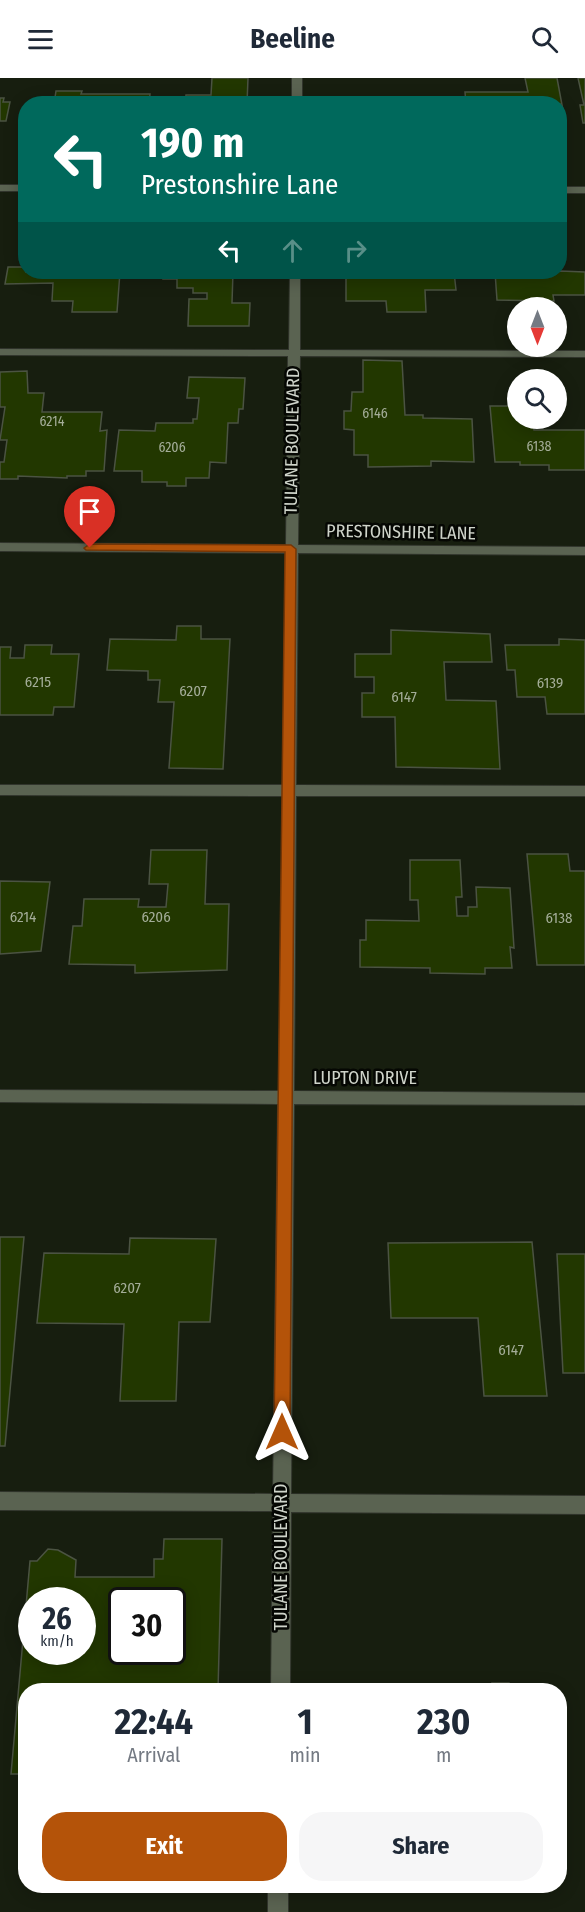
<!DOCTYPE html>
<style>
:root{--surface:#fff;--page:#f6f6f7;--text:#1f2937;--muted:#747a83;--accent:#b45309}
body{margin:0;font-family:"Fira Sans Condensed",sans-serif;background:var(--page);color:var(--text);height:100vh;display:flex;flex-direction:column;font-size:22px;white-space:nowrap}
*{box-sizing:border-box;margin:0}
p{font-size:20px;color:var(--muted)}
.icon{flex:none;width:33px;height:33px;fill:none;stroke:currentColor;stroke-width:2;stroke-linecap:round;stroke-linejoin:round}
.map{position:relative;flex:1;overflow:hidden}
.details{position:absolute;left:18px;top:1605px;width:549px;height:210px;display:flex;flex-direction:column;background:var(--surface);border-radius:24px;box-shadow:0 3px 15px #0003}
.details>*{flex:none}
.guide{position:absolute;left:18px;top:18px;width:549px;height:183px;border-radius:24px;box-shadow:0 3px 15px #0003;background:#00695c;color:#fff;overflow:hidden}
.needle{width:39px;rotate:180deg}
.controls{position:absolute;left:507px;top:219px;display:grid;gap:12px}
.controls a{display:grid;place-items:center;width:60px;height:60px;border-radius:50%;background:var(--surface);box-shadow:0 3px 15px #0003;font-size:30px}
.speed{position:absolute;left:18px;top:1509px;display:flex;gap:12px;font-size:30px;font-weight:700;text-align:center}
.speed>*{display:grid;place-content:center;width:78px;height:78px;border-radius:50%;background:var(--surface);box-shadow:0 3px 15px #0003;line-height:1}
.speed small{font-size:15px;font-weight:400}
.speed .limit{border:3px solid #111;border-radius:9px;background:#fff;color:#111}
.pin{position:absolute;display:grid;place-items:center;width:51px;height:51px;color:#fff;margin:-62px -26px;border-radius:50% 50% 50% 0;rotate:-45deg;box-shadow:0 0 6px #0007}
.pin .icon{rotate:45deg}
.me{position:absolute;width:66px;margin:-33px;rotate:0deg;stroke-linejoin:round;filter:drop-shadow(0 0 4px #0008)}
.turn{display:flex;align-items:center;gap:21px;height:126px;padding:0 24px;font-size:27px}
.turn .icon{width:78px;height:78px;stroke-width:2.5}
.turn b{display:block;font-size:42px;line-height:51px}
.lanes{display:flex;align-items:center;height:57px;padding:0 24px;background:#0003;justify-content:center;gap:30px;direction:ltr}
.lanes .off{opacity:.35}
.eta{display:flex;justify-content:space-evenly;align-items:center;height:102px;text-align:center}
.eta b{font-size:36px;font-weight:700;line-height:42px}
.action{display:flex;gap:12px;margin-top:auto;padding:12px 24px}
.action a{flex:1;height:69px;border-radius:24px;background:var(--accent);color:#fff;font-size:24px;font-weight:700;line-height:69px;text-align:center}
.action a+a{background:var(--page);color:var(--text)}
header{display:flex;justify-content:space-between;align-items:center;height:78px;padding:0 24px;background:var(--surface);font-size:27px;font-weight:700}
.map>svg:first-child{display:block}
.building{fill:#223700;stroke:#4b5342;stroke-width:1.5;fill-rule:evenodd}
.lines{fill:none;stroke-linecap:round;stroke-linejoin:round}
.minor-casing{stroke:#31352c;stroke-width:2}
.minor{fill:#5a6351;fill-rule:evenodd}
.route{fill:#b45309;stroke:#753606;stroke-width:1.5}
.labels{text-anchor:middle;stroke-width:5;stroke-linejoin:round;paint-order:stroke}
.far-number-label{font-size:14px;fill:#a4ad98}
.number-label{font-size:15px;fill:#a4ad98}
.street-label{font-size:18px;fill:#cfd4ca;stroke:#050703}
</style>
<header><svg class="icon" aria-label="menu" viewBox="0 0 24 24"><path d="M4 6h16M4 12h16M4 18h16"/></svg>Beeline<svg class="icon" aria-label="search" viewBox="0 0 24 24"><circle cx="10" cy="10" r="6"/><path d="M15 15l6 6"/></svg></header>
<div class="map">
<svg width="585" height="1834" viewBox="0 0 585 1834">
<rect width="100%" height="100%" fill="#171e0f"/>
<g class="building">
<polygon points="212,0 248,0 247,26 185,26 186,17 211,17"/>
<polygon points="525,0 557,0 565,43 560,43 560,26 466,26 465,14 528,14"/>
<polygon points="578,0 585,0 585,45 583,45 580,27 584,27"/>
<polygon points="56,13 82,13 81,16 150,16 149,26 54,26"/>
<polygon points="0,20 4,20 3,24 10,24 6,43 0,43"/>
<polygon points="403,20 404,26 342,26 342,21"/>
<polygon points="8,189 26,189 26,194 120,194 117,234 72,234 73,223 52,223 53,205 5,206"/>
<polygon points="560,193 585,194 585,217 553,217 554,223 497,222 495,194"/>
<polygon points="164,194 233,194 232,225 250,225 249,248 188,248 189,221 207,221 207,215 193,215 193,210 177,210 177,201 163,201"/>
<polygon points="346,194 454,194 456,212 425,212 426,234 387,234 386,223 346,223"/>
<polygon points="363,282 402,283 405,337 423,337 423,340 472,341 474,384 431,383 431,388 368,389 368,377 354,377 354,352 344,351 344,333 351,333 352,314 363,314"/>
<polygon points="27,293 28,315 44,315 42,334 102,334 100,353 107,352 104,393 86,393 86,398 67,398 67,400 18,398 18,401 0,401 0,384 4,384 7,362 0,362 5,329 0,329 0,294"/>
<polygon points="189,299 245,300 243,331 239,331 238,345 228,345 226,385 210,384 209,400 186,400 186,408 167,408 167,404 142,404 142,393 114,393 119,352 155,353 156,345 193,345 193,341 197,341 199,320 187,320"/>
<polygon points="490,328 518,328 518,340 533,340 534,352 585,352 585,392 549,392 549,387 520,387 520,384 495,384"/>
<polygon points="177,548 201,548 201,561 230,561 223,691 169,690 174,624 158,624 160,602 148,602 148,593 107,592 110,561 176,562"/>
<polygon points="391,552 490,556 492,584 444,584 446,622 496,623 500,691 396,689 395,639 362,639 362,615 374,615 374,599 355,599 355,576 391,576"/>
<polygon points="559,561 585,562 585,636 547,636 545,619 517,619 515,592 507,592 505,567 559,567"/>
<polygon points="25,567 52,567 51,576 79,576 74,629 54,629 53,637 0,637 0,569 11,569 10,580 24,580"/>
<polygon points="151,772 207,772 205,826 229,826 227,892 135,895 135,887 69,886 73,848 82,848 84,821 139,821 138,829 166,829 168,806 149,806"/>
<polygon points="527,776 568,776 570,793 585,793 585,887 537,887"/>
<polygon points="410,782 460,782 462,819 456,819 457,838 468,838 468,829 477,829 476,809 510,810 514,870 510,869 512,890 485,890 485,896 430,895 430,890 360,889 360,862 366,862 366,842 419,843 418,822 410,822"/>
<polygon points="0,803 50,804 41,873 0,876"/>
<polygon points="0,1159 24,1159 5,1368 0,1368"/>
<polygon points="130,1160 216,1161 210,1244 179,1244 176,1323 120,1323 124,1246 37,1245 44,1175 129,1176"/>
<polygon points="532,1164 547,1318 484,1318 478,1240 391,1240 388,1165"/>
<polygon points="557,1176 585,1176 585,1295 563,1295"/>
<path d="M164 1461H222L218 1612H26V1696H11L30 1483H37L48 1471 58 1472 76 1482 75 1499H154V1481H163ZM32 1522H82V1574H32ZM122 1522H172V1574H122Z"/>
<polygon points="492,1605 509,1605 510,1612 493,1612"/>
</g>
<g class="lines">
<defs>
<g id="minor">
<rect x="292" y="0" width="10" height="26"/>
<rect x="0" y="107" width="26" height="6"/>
<rect x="560" y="109" width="25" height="6"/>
<polygon points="290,194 300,194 300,272 585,273 585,279 300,278 298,467 585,469 585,477 298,475 296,707 585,708 585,718 296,718 294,1013 585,1015 585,1027 294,1026 291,1416 585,1418 585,1436 291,1434 290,1612 271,1612 273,1433 0,1432 0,1414 273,1416 278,1026 0,1024 0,1012 279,1013 283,718 0,717 0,707 283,707 286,475 0,473 0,465 286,467 288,278 0,277 0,271 289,272"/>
<rect x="268" y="1808" width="20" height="26"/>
</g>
</defs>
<use href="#minor" class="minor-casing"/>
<use href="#minor" class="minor"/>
</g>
<polygon class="route" points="90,466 291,467 296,471 290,1354 287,1359 282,1361 276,1359 274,1354 285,474 86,472 84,470"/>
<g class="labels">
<g class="far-number-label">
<text x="375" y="340">6146</text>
<text x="52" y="348">6214</text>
<text x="539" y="373">6138</text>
<text x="172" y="374">6206</text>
</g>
<g class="number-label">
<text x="38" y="609">6215</text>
<text x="550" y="610">6139</text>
<text x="193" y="618">6207</text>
<text x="404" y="624">6147</text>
<text x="23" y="844">6214</text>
<text x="156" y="844">6206</text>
<text x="559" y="845">6138</text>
<text x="127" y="1215">6207</text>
<text x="511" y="1277">6147</text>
</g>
<g class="street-label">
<text transform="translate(292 363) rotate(-89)" y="6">TULANE BOULEVARD</text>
<text transform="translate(401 454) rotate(1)" y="6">PRESTONSHIRE LANE</text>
<text x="365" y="1006">LUPTON DRIVE</text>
<text transform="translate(281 1479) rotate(-90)" y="6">TULANE BOULEVARD</text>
</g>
</g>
</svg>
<div class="controls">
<a><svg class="needle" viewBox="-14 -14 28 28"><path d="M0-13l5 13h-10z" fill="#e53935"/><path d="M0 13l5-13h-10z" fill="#747a83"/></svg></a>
<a><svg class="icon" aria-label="search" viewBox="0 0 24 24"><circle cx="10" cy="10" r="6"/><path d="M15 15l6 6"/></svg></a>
</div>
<div class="speed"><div>26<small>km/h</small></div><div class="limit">30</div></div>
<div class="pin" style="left:90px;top:470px;background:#d93025"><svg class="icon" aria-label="arrive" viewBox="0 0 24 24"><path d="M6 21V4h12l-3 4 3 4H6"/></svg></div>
<svg class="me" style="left:282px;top:1354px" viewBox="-20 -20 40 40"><path d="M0-17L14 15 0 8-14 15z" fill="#b45309" stroke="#fff" stroke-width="4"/></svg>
<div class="guide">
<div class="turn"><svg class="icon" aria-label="left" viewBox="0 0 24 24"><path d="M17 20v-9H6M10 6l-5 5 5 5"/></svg><div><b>190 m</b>Prestonshire Lane</div></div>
<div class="lanes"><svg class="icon" aria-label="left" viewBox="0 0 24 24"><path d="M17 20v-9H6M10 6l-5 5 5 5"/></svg><svg class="icon off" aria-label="ahead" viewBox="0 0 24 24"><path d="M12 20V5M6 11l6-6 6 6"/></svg><svg class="icon off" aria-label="right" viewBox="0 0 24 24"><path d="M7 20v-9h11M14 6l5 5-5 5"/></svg></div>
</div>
<section class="details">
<div class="eta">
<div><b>22:44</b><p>Arrival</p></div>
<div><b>1</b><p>min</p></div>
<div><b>230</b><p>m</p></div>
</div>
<div class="action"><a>Exit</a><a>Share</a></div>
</section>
</div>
